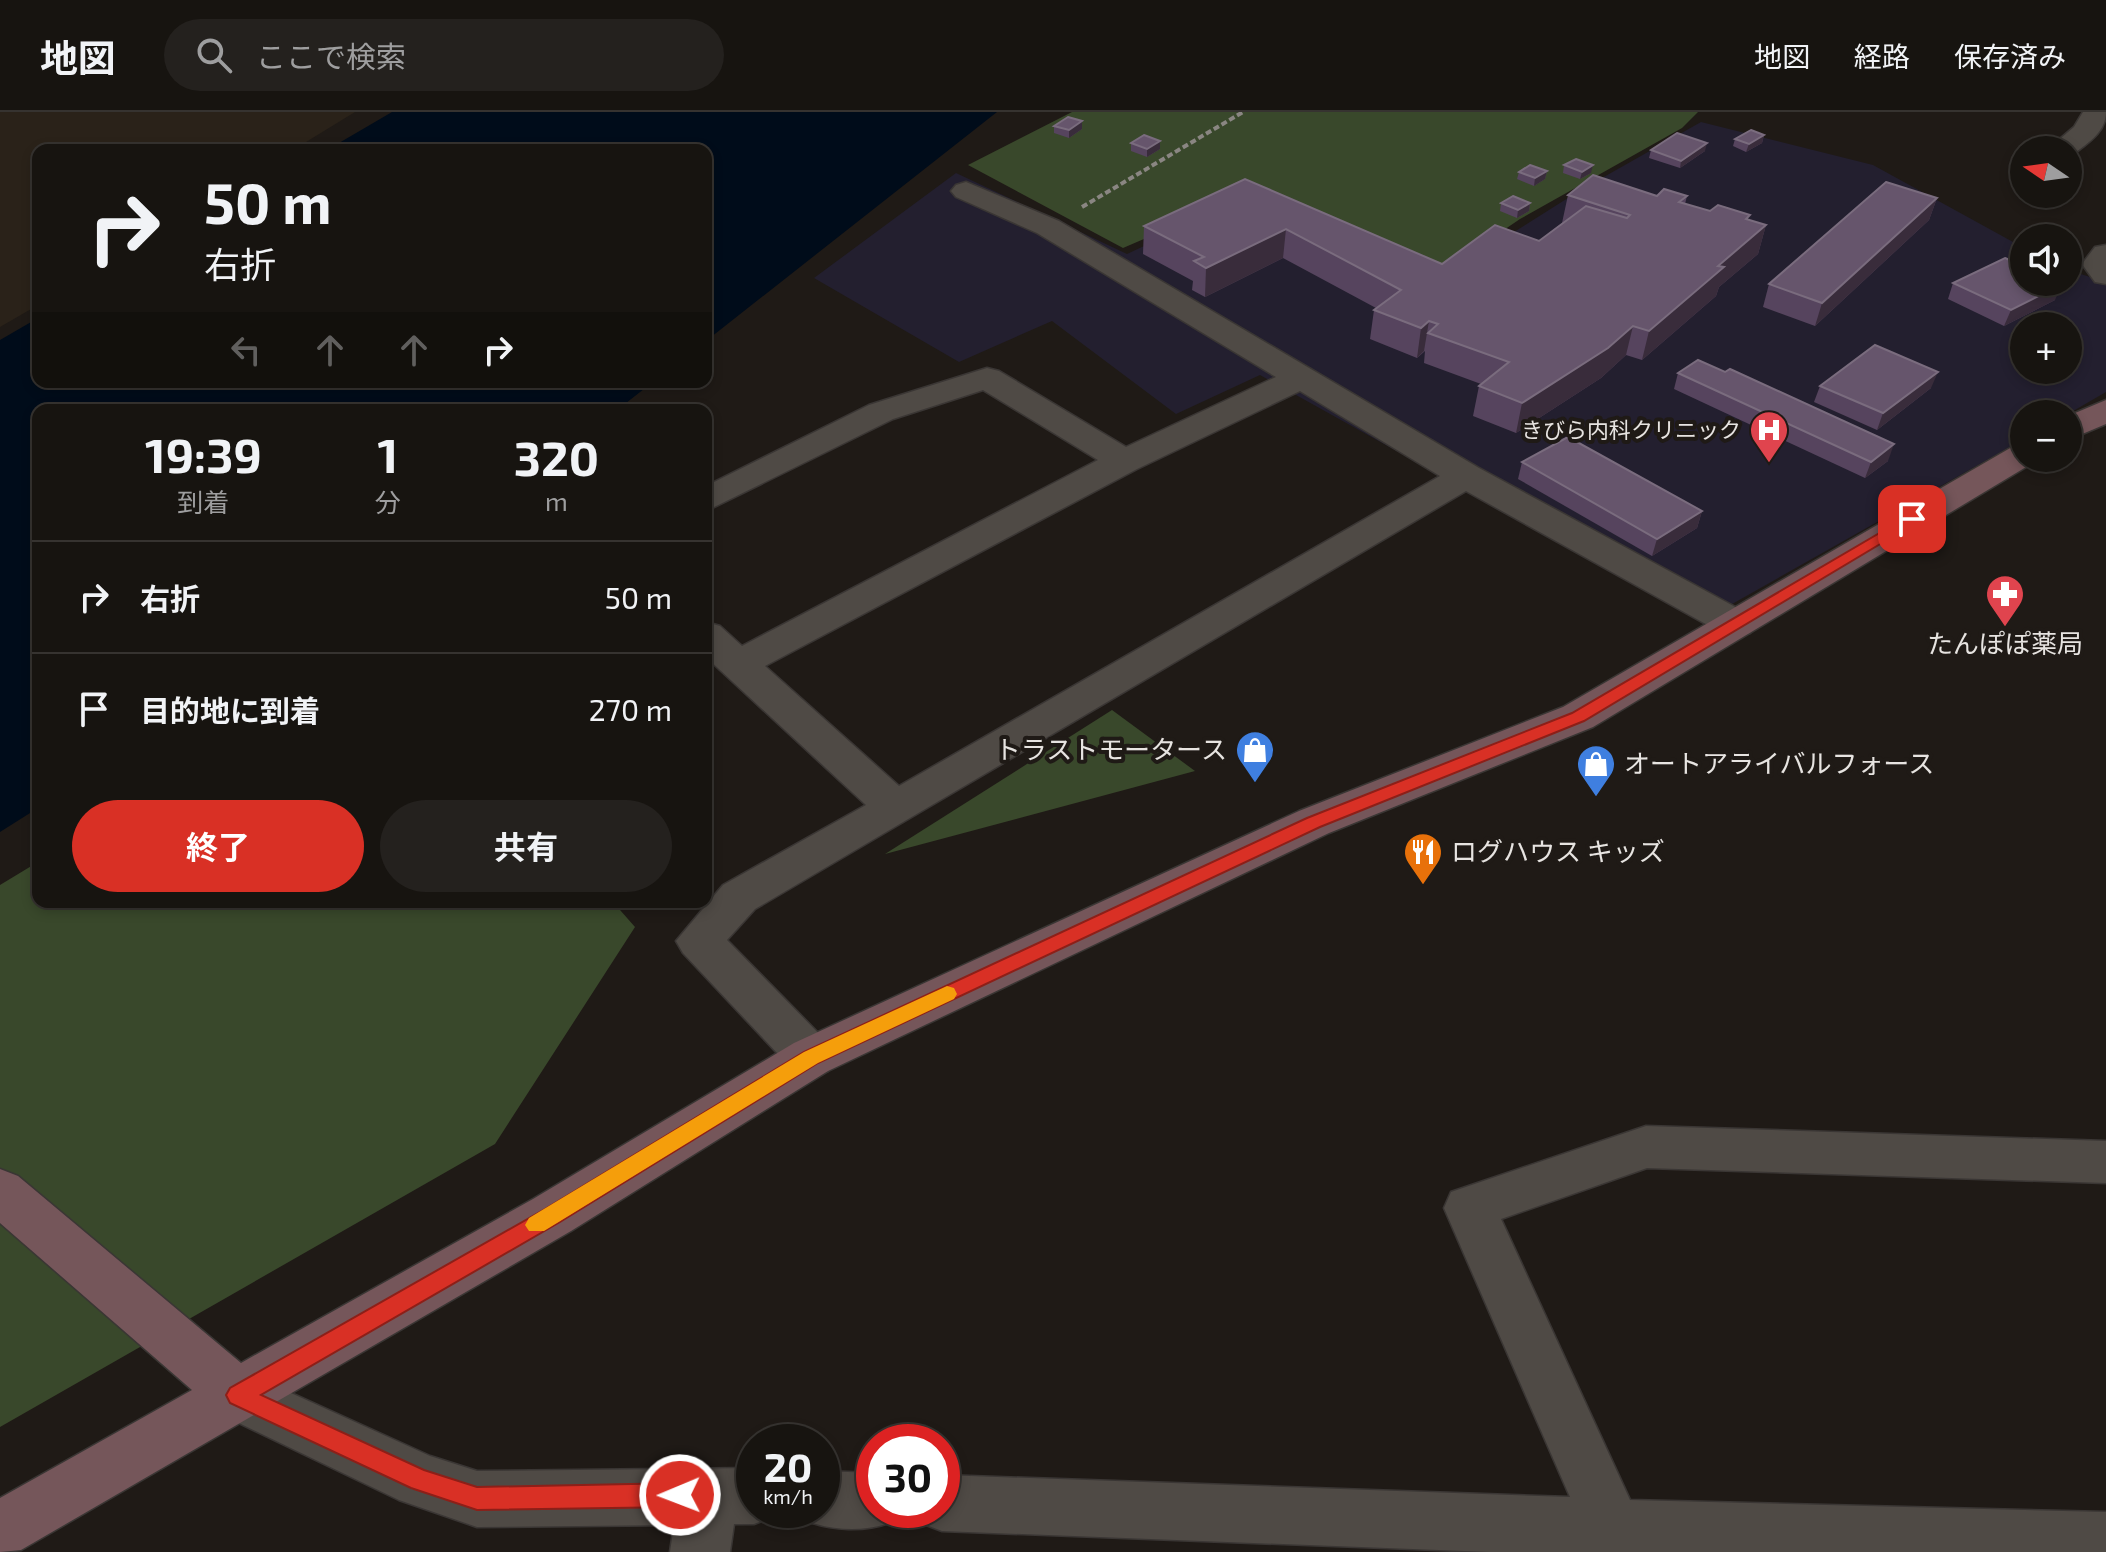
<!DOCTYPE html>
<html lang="ja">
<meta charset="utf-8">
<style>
:root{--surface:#171410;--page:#24211e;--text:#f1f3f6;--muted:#9e9e9f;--line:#363330;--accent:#d93025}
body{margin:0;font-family:"Exo 2","Noto Sans JP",sans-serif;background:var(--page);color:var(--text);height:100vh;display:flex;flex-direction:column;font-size:30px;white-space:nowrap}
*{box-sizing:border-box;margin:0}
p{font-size:26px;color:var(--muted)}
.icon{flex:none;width:44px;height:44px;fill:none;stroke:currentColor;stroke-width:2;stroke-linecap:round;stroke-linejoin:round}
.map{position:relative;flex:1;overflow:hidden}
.side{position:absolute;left:32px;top:292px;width:680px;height:504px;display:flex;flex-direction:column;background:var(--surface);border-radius:16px;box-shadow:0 4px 12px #0003,0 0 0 2px var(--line)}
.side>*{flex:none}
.guide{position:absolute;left:32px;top:32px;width:680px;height:244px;border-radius:16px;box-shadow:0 4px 12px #0003,0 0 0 2px var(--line);background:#171410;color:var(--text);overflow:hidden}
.needle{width:52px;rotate:283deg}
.fabs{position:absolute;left:2010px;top:24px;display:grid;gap:16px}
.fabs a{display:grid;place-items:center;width:72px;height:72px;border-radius:50%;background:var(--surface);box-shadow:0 4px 12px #0003,0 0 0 2px var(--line);font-size:40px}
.speed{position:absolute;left:736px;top:1312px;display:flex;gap:16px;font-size:40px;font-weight:700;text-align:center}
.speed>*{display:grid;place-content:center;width:104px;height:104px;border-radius:50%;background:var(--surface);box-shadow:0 4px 12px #0003,0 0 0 2px var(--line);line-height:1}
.speed small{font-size:20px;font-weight:400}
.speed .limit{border:12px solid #d22;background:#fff;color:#111}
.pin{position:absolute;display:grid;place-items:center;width:68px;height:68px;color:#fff;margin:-34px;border-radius:16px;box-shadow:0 4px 12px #0006}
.me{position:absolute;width:88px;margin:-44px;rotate:269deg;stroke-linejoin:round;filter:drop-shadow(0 0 6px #0008)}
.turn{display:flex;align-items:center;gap:28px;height:168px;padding:0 40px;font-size:36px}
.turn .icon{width:104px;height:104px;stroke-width:2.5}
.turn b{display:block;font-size:56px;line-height:68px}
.lanes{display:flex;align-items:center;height:76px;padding:0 40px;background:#0003;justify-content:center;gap:40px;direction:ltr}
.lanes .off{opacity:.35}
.eta{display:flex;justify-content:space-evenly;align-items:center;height:136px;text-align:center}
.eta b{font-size:48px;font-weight:700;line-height:56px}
.cta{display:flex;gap:16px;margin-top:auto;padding:16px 40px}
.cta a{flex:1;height:92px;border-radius:48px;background:var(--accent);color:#fff;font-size:32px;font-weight:700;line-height:92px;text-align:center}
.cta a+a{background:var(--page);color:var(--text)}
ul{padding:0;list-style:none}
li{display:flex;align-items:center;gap:24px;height:112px;padding:0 40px;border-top:2px solid var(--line)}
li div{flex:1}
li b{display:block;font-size:30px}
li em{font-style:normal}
header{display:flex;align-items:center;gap:48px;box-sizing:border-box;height:112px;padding:0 40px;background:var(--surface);border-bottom:2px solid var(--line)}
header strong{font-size:38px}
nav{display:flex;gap:44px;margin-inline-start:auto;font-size:28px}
.search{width:560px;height:72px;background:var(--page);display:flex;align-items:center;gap:20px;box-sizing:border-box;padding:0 28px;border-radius:44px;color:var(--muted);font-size:30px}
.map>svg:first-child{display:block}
.commercial{fill:#231f2f;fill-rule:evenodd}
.built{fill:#2a2219}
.green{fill:#39482b}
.water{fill:#000c1a}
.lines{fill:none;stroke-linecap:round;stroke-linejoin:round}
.street-casing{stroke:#3a3634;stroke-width:3}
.secondary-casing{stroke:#3a3634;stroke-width:3}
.path{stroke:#8a8682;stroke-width:4;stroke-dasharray:6 3;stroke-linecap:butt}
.street{fill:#4f4a45;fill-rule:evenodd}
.secondary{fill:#75565a;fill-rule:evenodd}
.wall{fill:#56445e}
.shaded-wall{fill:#392c3b}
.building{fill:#66556c;stroke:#7a6c7e;stroke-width:2}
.route{fill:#d93025;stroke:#8d1f18;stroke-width:2}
.slow{fill:#f59e0b}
.labels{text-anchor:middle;stroke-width:8;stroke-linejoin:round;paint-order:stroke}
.far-poi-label{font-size:22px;fill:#e7e4e1;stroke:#1f1a16;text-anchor:end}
.poi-label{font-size:26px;fill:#e7e4e1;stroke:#1f1a16;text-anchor:start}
</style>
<header>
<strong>地図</strong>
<div class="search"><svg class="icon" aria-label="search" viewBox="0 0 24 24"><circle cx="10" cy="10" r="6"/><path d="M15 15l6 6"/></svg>ここで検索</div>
<nav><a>地図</a><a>経路</a><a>保存済み</a></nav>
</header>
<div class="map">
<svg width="2106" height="1440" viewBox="0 0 2106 1440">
<rect width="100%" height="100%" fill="#1f1a16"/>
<path class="commercial" d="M1701 10 1873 53 2024 136V170H2068V158L2106 170V280L2068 302H2024V327L1702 509 1260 263 1176 302 1052 209 959 250 814 166 956 61 1127 142 1242 88 1430 173 1579 79ZM2024 214H2068V258H2024Z"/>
<polygon class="built" points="0,0 355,0 293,38 38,38 38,193 0,215"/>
<g class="green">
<polygon points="1072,0 1698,0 1682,16 1520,107 1430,168 1246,83 1123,136 968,53"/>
<polygon points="1112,598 1195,659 885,742"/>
<polygon points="38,750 38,790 613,790 635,815 495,1032 0,1315 0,773"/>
</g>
<g class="water">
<polygon points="392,0 997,0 706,229 706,38 327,38"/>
<polygon points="38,206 38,270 653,270 617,298 38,298 38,696 0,720 0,228"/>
</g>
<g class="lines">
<defs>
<g id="street">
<path d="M2083 0H2106C2106 21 2086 32 2071 44L2068 45V38H2047L2074 15Z"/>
<path d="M966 70 1059 109 1479 356 1750 503 1756 512 1750 521 1736 524 1722 521 1466 379 755 797 727 828 828 931 836 945 828 959 811 964 794 959 683 841 676 829 723 773 866 693 706 545V510L720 514 742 534 1098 348 983 278 893 307 706 399V374L869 293 987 256 999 259 1126 335 1276 265 1037 121 956 85 951 79 956 73ZM1300 279 1440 364 899 674 765 554 1137 357Z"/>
<polygon points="2106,133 2106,172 2095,170 2082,152 2095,135"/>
<polygon points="1646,1014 2106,1029 2106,1071 1647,1056 1501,1107 1630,1388 2106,1400 2106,1440 1490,1440 942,1419 921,1411 915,1398 942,1398 942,1363 1570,1385 1444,1096 1451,1080"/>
<polygon points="238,1257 430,1344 477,1359 754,1356 754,1398 777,1398 775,1404 754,1412 734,1412 730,1440 670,1440 674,1413 477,1415 399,1388 218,1301 210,1283 218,1265"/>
<path d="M822 1359 874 1361V1398H900L895 1409C865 1421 831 1419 801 1407L797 1398H822Z"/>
</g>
<g id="secondary">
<polygon points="2106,288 2106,312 2068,328 2068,304"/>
<polygon points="2024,331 2024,346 2039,346 2036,349 1593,615 1329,721 828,959 571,1119 21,1438 0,1440 0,1386 192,1278 0,1111 0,1057 18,1064 241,1251 533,1087 794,931 1299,699 1563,595 2012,335"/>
</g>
</defs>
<use href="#street" class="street-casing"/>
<use href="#secondary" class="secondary-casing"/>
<polyline class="path" points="1082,95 1243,0"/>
<use href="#street" class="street"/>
<use href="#secondary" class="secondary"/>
</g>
<g class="wall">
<polygon points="1054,14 1082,17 1069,26 1054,21"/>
<polygon points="1764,23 1762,31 1746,40 1733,34 1735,27"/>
<polygon points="1131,31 1160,37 1147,45 1131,39"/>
<polygon points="1651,38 1705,39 1680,56 1649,46"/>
<polygon points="1564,53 1591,61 1580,67 1563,61"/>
<polygon points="1547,59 1545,67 1534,74 1517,67 1519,60"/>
<polygon points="1245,67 1442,152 1539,129 1562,111 1568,83 1687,84 1685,92 1710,99 1749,108 1766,113 1758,142 1719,175 1716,184 1642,248 1626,243 1601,266 1516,321 1473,304 1479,274 1481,272 1424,251 1425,239 1417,246 1370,227 1374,198 1376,196 1283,146 1205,185 1192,178 1193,169 1143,142 1144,114"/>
<polygon points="1937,86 1929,108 1815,214 1763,195 1769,172"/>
<polygon points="1501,91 1530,91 1529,99 1517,106 1500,99"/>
<polygon points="1953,171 2055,188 2004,214 1948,187"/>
<polygon points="1678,261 1888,349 1865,366 1674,277"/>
<polygon points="1820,274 1931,276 1877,318 1814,290"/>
<polygon points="1522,350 1702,399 1697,416 1652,444 1518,367"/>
</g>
<g class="shaded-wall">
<polygon points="1082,9 1082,17 1069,26 1069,18"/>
<polygon points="1764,23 1762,31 1746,40 1749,32"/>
<polygon points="1160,29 1160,37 1147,45 1147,37"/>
<polygon points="1707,31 1705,39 1680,56 1681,49"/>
<polygon points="1593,53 1591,61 1580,67 1582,60"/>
<polygon points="1547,59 1545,67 1534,74 1535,66"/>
<polygon points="1937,86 1929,108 1815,214 1822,191"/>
<polygon points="1530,91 1529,99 1517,106 1518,98"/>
<polygon points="1766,113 1758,142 1719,175 1716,184 1642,248 1649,219 1718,154"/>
<polygon points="1286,117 1283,146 1205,185 1206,156"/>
<polygon points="2062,172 2055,188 2004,214 2011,198"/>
<polygon points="1429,209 1424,239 1417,246 1421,216"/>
<polygon points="1633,214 1626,243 1601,266 1516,321 1522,291"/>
<polygon points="1938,260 1931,276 1877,318 1883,301"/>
<polygon points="1894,332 1888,349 1865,366 1871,350"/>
<polygon points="1702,399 1697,416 1652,444 1657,427"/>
</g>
<g class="building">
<polygon points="1068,5 1082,9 1069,18 1054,14"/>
<polygon points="1751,18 1764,23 1749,32 1735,27"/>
<polygon points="1677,21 1707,31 1681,49 1651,38"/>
<polygon points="1144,23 1160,29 1147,37 1131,31"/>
<polygon points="1576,47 1593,53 1582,60 1564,53"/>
<polygon points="1530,53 1547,59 1535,66 1519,60"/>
<polygon points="1593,63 1657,84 1664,77 1687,84 1679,90 1710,99 1718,93 1750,103 1746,107 1766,113 1718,154 1724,155 1649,219 1633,214 1608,236 1522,291 1479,274 1509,250 1428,221 1438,212 1429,209 1421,216 1374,198 1401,178 1286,117 1206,156 1194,149 1204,145 1144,114 1245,67 1442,152 1495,113 1539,129 1586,94 1627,106 1630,103 1568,83"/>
<polygon points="1886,70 1937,86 1822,191 1769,172"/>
<polygon points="1513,84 1530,91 1518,98 1501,91"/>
<polygon points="2005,146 2024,154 2024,170 2058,170 2062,172 2011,198 1953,171"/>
<polygon points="1875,233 1938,260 1883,301 1820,274"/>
<polygon points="1698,248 1725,260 1730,257 1894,332 1871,350 1678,261"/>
<polygon points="1568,325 1702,399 1657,427 1522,350"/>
</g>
<polygon class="route" points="1912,402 1917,403 1917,410 1584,609 1320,715 818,951 560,1110 261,1283 424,1358 477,1375 680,1371 689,1375 692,1383 689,1391 680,1395 477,1398 411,1376 230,1291 226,1283 230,1276 545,1097 804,940 1307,706 1572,601"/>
<polygon class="slow" points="947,874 954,876 957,882 954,887 818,951 544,1119 529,1119 525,1113 529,1106 804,940"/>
<defs>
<symbol id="hospital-pin" viewBox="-11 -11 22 30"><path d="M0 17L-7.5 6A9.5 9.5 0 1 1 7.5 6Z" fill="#e0444e" stroke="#1f1a16"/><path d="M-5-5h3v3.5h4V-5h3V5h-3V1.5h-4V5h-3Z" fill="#fff"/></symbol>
<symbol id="pharmacy-pin" viewBox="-11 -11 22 30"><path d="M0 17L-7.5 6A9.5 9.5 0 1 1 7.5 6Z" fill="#e0444e" stroke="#1f1a16"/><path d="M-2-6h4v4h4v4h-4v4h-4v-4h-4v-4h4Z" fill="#fff"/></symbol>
<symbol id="shop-pin" viewBox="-11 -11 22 30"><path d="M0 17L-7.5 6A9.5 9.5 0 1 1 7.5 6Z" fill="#3f7fe0" stroke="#1f1a16"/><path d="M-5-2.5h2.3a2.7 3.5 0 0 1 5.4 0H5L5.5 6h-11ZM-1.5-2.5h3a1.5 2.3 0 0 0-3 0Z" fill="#fff"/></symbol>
<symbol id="restaurant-pin" viewBox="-11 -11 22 30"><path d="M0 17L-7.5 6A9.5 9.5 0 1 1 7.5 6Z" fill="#e8710a" stroke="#1f1a16"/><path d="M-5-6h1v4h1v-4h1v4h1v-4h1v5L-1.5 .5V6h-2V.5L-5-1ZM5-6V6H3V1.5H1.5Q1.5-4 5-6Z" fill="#fff"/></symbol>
</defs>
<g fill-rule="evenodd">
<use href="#hospital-pin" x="1747" y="296" width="44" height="60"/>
<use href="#pharmacy-pin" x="1983" y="460" width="44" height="60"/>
<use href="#shop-pin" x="1233" y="616" width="44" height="60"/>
<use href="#shop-pin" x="1574" y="630" width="44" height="60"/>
<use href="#restaurant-pin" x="1401" y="718" width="44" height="60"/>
</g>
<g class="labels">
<g class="far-poi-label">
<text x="1741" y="326">きびら内科クリニック</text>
</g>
<g class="poi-label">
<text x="2005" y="541" text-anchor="middle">たんぽぽ薬局</text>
<text x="1227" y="647" text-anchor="end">トラストモータース</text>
<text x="1624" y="661">オートアライバルフォース</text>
<text x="1451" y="749">ログハウス キッズ</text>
</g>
</g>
</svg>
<div class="fabs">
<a><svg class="needle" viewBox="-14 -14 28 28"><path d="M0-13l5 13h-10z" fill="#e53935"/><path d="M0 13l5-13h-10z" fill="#9e9e9f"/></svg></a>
<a><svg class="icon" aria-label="sound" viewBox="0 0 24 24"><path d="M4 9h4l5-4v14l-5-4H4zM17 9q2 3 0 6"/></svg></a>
<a>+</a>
<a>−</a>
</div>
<div class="speed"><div>20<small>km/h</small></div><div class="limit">30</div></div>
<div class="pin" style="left:1912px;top:407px;background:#d93025"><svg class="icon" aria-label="arrive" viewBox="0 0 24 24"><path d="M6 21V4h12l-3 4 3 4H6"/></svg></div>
<svg class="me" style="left:680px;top:1383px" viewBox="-20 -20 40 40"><circle r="17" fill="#d93025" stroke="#fff" stroke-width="3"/><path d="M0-11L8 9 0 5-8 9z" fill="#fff"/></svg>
<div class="guide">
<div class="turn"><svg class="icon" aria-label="right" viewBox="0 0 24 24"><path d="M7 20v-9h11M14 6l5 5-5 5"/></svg><div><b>50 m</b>右折</div></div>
<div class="lanes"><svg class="icon off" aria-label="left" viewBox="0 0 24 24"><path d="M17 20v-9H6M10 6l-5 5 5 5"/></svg><svg class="icon off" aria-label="ahead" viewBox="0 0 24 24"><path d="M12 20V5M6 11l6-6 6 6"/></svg><svg class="icon off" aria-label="ahead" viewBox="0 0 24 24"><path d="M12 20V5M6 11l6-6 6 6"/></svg><svg class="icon" aria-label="right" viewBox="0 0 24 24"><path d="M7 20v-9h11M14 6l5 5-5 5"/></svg></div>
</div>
<section class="side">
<div class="eta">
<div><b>19:39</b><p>到着</p></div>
<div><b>1</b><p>分</p></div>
<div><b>320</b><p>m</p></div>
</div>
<ul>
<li><svg class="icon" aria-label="right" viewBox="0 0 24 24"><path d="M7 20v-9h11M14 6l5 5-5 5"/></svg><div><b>右折</b></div><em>50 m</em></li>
<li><svg class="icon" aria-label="arrive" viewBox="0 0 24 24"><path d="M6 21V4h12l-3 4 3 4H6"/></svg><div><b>目的地に到着</b></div><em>270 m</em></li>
</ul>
<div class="cta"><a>終了</a><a>共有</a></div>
</section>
</div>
